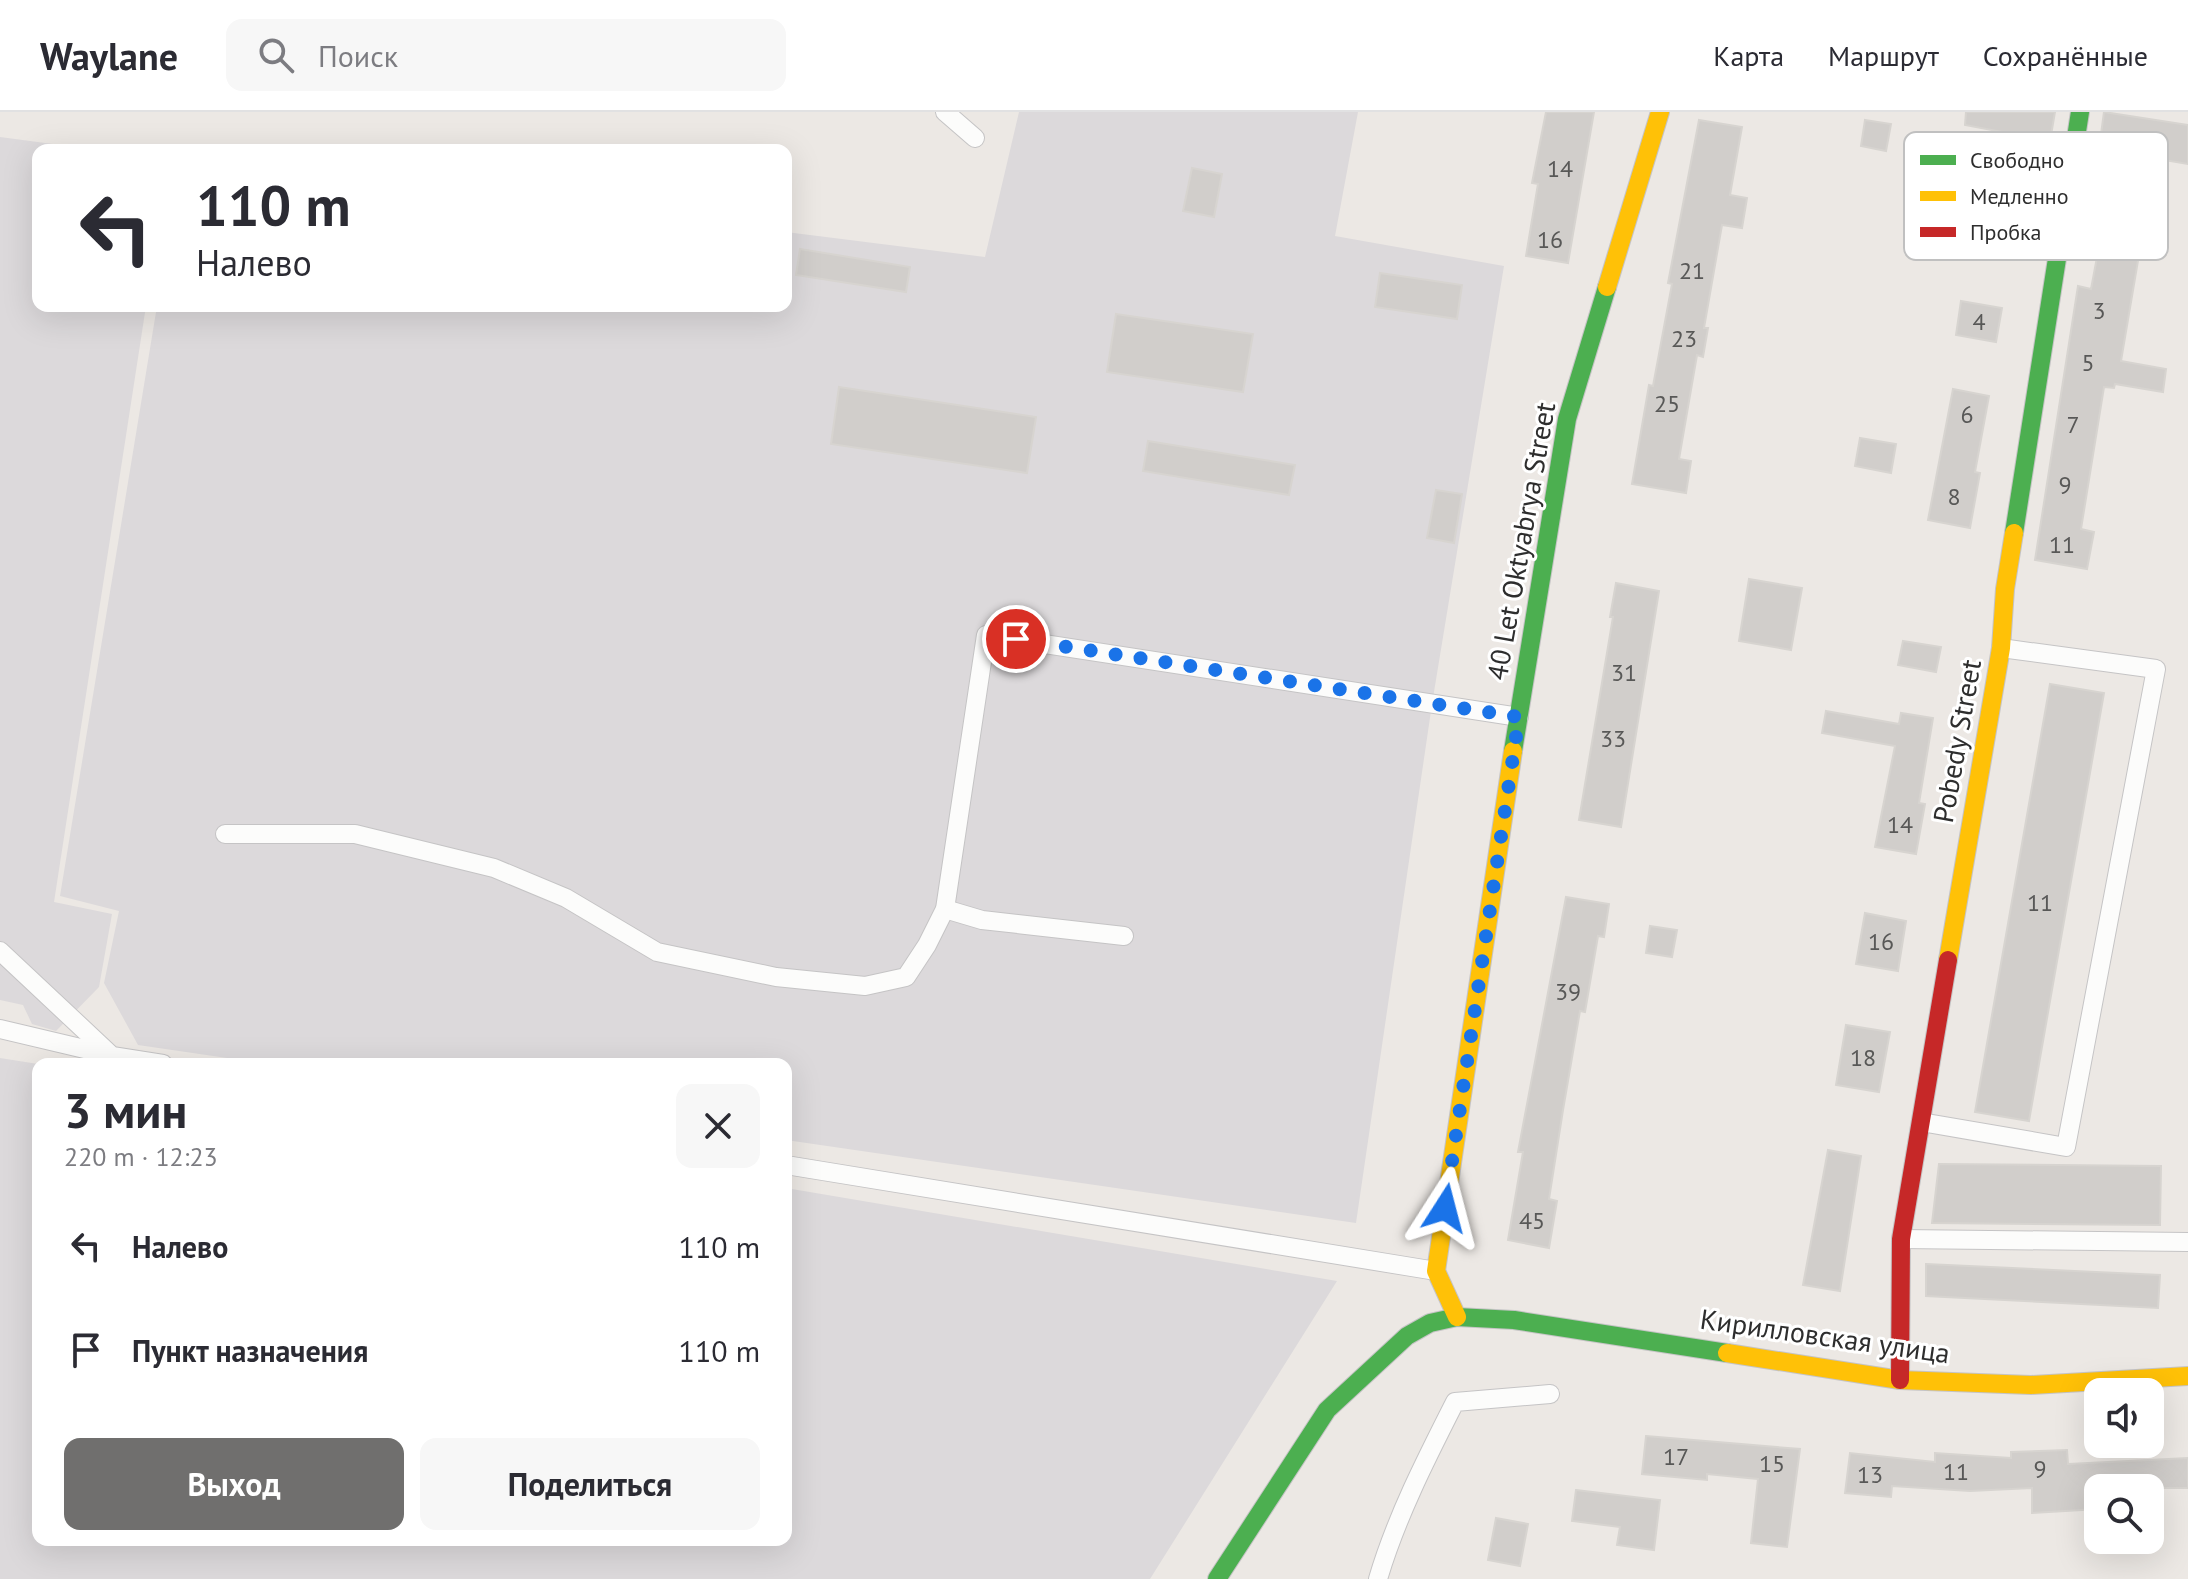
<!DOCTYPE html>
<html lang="ru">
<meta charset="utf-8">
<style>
:root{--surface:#fff;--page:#f7f7f7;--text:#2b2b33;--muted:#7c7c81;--line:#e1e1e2;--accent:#706f6e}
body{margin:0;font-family:"PT Sans",sans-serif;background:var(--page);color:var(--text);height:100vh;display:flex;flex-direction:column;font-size:30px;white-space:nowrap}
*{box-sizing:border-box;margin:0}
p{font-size:26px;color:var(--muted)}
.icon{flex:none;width:44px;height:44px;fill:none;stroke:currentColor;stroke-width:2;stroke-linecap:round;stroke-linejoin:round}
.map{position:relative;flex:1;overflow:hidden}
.details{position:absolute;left:32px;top:946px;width:760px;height:488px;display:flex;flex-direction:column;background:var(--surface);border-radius:16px;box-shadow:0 8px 32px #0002}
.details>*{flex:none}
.guide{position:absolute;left:32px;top:32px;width:760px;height:168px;border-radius:16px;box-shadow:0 8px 32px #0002;background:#fff;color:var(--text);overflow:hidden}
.controls{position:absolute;left:2084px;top:1266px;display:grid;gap:16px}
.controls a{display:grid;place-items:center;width:80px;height:80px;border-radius:16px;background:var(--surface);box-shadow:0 8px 32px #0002;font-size:40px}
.pin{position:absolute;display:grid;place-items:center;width:68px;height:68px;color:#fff;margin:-34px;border:4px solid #fff;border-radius:50%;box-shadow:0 2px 8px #0007}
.me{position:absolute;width:88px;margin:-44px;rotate:9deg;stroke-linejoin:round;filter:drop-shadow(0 0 6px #0008)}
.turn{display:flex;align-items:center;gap:28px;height:168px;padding:0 32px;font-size:36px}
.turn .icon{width:104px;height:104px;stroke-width:2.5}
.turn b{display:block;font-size:56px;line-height:68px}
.round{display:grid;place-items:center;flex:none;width:84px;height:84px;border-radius:16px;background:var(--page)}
.headline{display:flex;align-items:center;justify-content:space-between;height:136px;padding:0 32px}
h1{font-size:48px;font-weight:600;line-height:60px}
.action{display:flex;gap:16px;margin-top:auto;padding:16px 32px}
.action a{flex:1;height:92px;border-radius:16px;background:var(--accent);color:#fff;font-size:32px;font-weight:600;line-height:92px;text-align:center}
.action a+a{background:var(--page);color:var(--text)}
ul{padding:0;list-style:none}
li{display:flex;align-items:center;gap:24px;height:104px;padding:0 32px}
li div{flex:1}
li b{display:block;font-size:30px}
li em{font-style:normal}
header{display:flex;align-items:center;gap:48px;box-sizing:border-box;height:112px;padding:0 40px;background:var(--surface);border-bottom:2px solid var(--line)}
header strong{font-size:38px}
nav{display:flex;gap:44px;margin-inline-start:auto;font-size:28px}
.search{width:560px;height:72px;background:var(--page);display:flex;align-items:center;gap:20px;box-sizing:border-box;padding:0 28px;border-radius:16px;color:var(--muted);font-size:30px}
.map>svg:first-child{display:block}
.industrial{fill:#dcd9db}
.building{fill:#d1cecb;stroke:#d7d4d0;stroke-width:2}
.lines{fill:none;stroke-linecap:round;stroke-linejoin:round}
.lane-casing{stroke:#c5c4c5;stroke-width:20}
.fast-casing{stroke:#c5c4c5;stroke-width:20}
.slow-casing{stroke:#c5c4c5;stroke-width:20}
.jam-casing{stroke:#c5c4c5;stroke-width:20}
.lane{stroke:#fcfcfb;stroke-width:18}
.fast{stroke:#4caf50;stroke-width:18}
.slow{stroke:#ffc107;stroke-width:18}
.jam{stroke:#c62828;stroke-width:18}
.route{stroke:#1a73e8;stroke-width:14;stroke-dasharray:0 25.2}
.labels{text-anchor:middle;stroke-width:6;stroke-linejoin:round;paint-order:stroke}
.number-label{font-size:24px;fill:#585857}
.street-label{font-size:28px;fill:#2e2e2e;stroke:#fff}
.key{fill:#fff;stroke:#c0c0c0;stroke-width:2}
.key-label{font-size:22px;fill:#2e2e2e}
</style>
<header>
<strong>Waylane</strong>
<div class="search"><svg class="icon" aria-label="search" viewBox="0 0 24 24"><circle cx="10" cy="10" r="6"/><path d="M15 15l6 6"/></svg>Поиск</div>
<nav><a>Карта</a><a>Маршрут</a><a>Сохранённые</a></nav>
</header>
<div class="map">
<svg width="2188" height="1467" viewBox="0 0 2188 1467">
<rect width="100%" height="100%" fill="#ece8e4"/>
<g class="industrial">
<polygon points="1019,0 1358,0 1335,124 1504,154 1432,592 1356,1111 786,1028 786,952 268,952 138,933 104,871 119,799 60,784 157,194 786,194 786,120 985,145"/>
<polygon points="0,25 98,38 38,38 38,194 146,194 54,790 112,802 99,875 56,919 32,912 23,893 0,888"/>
<polygon points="0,946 38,952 38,1428 786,1428 786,1076 1337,1169 1150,1467 0,1467"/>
</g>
<g class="building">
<polygon points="1546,0 1594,0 1568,151 1526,144 1538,72 1532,71"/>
<polygon points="1966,0 2055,0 2050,29 1965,13"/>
<polygon points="2104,0 2188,13 2188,52 2099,37"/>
<polygon points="1699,8 1742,15 1730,83 1747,86 1742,116 1722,113 1704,216 1708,216 1703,245 1697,243 1679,347 1691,349 1686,381 1632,372 1649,273 1653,274 1672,172 1668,171"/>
<polygon points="1865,8 1891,12 1886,39 1861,34"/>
<polygon points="1192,56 1222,62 1214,105 1183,99"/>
<polygon points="2101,124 2141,131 2121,249 2166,257 2163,280 2115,272 2114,276 2104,275 2081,417 2094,420 2087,457 2035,448 2078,174 2091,177"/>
<polygon points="800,137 910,155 906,180 796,163"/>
<polygon points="1380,161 1462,173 1457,207 1375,195"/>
<polygon points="1961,189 2002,196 1996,230 1956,223"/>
<polygon points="1116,202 1253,222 1243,280 1107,260"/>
<polygon points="839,275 1036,305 1027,361 831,332"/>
<polygon points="1953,277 1989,284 1975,360 1980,361 1970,416 1928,408"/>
<polygon points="1860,326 1896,332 1891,361 1855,354"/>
<polygon points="1148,329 1295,353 1289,383 1143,359"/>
<polygon points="1436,378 1462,382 1454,431 1427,426"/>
<polygon points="1749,467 1802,476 1791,538 1739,529"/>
<polygon points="1616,471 1659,479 1621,715 1579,708 1613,505 1610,505"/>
<polygon points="1903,529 1941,535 1936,560 1898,553"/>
<polygon points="2050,572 2104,581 2029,1009 1975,1000"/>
<polygon points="1826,599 1899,612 1901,601 1933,606 1919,691 1925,692 1916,742 1875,735 1895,634 1822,621"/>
<polygon points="1566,785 1609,792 1604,825 1598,824 1585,900 1580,899 1563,998 1549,1087 1557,1089 1549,1136 1508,1128 1523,1040 1518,1040"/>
<polygon points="1865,801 1906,809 1898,859 1856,852"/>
<polygon points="1650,814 1677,818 1672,845 1646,841"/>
<polygon points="1846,913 1890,920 1879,980 1836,973"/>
<polygon points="1828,1038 1861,1044 1840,1179 1803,1173"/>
<polygon points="1939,1052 2161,1054 2160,1113 1932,1111"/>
<polygon points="1926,1152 2160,1163 2158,1196 1926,1184"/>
<polygon points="1646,1324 1800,1337 1787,1435 1751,1431 1758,1367 1707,1362 1707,1368 1642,1362"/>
<polygon points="2067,1338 2068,1352 2188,1346 2188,1376 2098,1376 2098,1397 2032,1401 2032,1376 1970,1379 1892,1374 1891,1385 1845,1381 1850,1341 1935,1350 1935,1341 2011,1346 2011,1340"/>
<polygon points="1576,1378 1660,1388 1654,1438 1617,1433 1620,1415 1572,1409"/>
<polygon points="1496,1406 1528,1412 1520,1454 1488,1448"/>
</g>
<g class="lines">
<defs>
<g id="lane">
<polyline points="945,0 975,26"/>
<polyline points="225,722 355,722 494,756 566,786 657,840 776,865 865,874 906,865 927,833 945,797 986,523 1519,605"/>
<polyline points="945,797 982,808 1124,824"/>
<polyline points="0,839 112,944 163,952"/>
<polyline points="0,917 110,943"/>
<polyline points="1921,1010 2066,1035 2156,557 2001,536"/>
<polyline points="786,1053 1436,1159"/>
<polyline points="1901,1127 2188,1130"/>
<path d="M1378 1467C1396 1406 1426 1347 1455 1290L1550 1282"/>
</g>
<g id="fast">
<polyline points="2014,421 2080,0"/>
<polyline points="1513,639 1567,307 1607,175"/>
<polyline points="1217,1467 1327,1298 1407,1224 1430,1211 1457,1205 1514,1208 1727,1241"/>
</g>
<g id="slow">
<polyline points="1607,175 1660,0"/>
<polyline points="1948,848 2001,536 2005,477 2014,421"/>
<polyline points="1457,1205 1436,1159 1513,639"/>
<polyline points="1727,1241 1900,1268 2031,1273 2188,1264"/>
</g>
<polyline id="jam" points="1900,1268 1901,1127 1948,848"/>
</defs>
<use href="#lane" class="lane-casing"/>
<use href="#fast" class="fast-casing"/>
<use href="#slow" class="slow-casing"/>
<use href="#jam" class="jam-casing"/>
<use href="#lane" class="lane"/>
<use href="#fast" class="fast"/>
<use href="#slow" class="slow"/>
<use href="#jam" class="jam"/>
</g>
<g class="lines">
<polyline class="route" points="1016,527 1519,605 1445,1096"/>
</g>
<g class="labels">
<g class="number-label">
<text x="1560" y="65">14</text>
<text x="1550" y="136">16</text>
<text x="1692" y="167">21</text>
<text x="2099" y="207">3</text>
<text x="1979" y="218">4</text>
<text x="1684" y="235">23</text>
<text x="2088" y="259">5</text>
<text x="1667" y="300">25</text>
<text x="1967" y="311">6</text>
<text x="2073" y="321">7</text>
<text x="2065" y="381">9</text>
<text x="1954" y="393">8</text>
<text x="2062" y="441">11</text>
<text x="1624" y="569">31</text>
<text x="1613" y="635">33</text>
<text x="1900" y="721">14</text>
<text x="2040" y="799">11</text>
<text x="1881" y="838">16</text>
<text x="1568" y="888">39</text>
<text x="1863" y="954">18</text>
<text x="1532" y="1117">45</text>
<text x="1676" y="1353">17</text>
<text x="1772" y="1360">15</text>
<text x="2040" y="1365">9</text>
<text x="1956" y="1368">11</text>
<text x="1870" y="1371">13</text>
</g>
<g class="street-label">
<text transform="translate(1521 429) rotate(-80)" y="10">40 Let Oktyabrya Street</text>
<text transform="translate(1957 629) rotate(-80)" y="10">Pobedy Street</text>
<text transform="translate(1825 1224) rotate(8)" y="10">Кирилловская улица</text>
</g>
</g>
<rect x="1904" y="20" width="264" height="128" rx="12" class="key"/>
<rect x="1920" y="43" width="36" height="10" fill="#4caf50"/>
<rect x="1920" y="79" width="36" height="10" fill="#ffc107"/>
<rect x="1920" y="115" width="36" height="10" fill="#c62828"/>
<g class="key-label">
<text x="1970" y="56">Свободно</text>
<text x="1970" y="92">Медленно</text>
<text x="1970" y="128">Пробка</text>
</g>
</svg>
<div class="controls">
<a><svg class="icon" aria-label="sound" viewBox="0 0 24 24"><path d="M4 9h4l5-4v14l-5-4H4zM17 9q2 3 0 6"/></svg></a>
<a><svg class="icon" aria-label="search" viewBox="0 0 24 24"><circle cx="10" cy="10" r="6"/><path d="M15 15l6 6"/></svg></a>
</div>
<div class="pin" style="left:1016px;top:527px;background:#d93025"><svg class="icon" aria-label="arrive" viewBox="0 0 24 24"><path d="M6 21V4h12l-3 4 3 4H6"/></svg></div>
<svg class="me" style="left:1445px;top:1096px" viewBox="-20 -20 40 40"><path d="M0-17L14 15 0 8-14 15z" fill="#1a73e8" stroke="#fff" stroke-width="4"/></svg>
<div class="guide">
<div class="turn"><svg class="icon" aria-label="left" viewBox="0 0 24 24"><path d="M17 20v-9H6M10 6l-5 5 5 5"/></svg><div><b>110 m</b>Налево</div></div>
</div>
<section class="details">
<div class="headline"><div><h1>3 мин</h1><p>220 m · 12:23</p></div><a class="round"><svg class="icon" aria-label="close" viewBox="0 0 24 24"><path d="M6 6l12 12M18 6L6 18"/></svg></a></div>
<ul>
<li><svg class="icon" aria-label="left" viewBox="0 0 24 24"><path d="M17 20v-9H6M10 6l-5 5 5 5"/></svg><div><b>Налево</b></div><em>110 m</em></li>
<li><svg class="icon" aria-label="arrive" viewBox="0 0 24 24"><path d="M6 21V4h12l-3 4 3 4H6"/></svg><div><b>Пункт назначения</b></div><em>110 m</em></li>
</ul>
<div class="action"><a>Выход</a><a>Поделиться</a></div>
</section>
</div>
